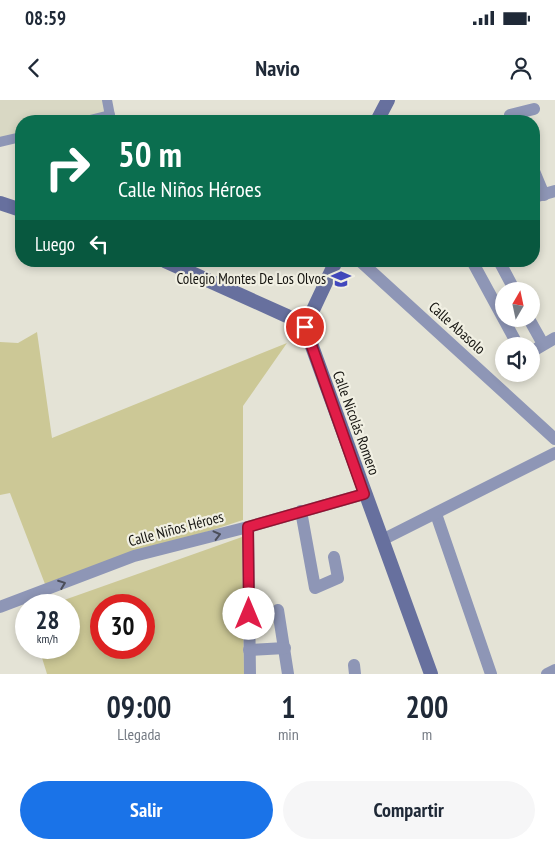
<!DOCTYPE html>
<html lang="es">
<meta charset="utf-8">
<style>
:root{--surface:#fff;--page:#f6f6f7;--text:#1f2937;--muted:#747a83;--accent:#1a73e8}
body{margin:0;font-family:"PT Sans Narrow",sans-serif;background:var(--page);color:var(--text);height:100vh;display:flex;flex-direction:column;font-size:19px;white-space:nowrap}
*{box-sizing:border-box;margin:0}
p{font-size:16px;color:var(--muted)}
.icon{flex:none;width:28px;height:28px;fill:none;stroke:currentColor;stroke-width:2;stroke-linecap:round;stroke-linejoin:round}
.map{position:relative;height:574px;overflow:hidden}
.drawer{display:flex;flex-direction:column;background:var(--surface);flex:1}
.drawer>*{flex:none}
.guide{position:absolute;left:15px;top:15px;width:525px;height:152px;border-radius:20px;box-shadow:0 2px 8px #0003;background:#0b6e4f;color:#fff;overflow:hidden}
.needle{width:32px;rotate:9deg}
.fabs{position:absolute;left:495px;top:182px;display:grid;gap:10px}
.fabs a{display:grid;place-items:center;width:45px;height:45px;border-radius:50%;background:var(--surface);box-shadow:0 2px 8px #0003;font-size:25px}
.speed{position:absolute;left:15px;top:494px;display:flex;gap:10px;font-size:25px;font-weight:700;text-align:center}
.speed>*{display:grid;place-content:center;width:65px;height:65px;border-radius:50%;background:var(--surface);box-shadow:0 2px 8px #0003;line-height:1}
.speed small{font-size:12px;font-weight:400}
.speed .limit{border:8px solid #d22;background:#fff;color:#111}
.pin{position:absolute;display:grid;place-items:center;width:42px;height:42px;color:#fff;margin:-21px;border:2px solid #fff;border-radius:50%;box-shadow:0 1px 5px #0007}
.me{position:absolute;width:55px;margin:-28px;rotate:0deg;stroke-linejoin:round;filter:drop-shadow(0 0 4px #0008)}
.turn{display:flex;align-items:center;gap:18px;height:105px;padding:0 20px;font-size:22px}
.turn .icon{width:65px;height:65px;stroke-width:2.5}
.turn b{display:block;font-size:35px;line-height:42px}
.then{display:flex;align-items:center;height:48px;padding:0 20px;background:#0003;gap:10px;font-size:19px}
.eta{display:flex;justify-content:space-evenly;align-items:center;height:85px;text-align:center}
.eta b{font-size:30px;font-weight:800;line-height:35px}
.cta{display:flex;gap:10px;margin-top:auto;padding:10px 20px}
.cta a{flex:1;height:58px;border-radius:30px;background:var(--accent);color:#fff;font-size:20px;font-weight:800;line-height:58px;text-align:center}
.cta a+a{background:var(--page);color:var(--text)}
.status{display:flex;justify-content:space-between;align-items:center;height:35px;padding:0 25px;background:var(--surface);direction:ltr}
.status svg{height:14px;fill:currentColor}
header{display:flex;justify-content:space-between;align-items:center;height:65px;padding:0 20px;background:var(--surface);font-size:22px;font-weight:800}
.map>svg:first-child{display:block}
.built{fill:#d9d8c4}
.green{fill:#ccc896;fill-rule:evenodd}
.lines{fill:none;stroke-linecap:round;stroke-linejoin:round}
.pedestrian{stroke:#8e96b6;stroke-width:10}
.minor{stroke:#8e96b6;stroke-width:12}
.secondary{stroke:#67709e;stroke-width:14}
.oneway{stroke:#4b4e5a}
.route-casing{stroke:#92132f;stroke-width:12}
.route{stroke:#e11d48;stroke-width:9}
.labels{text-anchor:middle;stroke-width:4.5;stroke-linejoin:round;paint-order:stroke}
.poi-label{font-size:15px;fill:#14130f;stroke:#f1f0e3;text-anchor:end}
.street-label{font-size:15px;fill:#14130f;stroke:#f1f0e3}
</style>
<div class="status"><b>08:59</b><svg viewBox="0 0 49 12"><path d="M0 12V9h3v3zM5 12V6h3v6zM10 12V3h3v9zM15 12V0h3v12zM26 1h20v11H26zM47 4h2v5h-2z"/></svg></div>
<header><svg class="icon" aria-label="back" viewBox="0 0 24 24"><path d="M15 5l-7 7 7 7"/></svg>Navio<svg class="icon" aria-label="person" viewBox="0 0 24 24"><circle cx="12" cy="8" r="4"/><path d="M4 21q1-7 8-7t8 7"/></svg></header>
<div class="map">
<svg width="555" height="574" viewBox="0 0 555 574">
<rect width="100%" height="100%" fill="#e4e3d6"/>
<polygon class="built" points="0,0 104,0 107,14 74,21 21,21 21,34 0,39"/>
<g class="green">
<polygon points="37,232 52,338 287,243 243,306 243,420 45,484 10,393 0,395 0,242 18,243"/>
<path d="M242 437 244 574H47L39 548H69V505H50ZM101 505H144V548H101Z"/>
</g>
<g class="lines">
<g class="pedestrian">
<polyline points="107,0 111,21"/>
<polyline points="86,21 110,15"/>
<polyline points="0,42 21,37"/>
</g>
<g class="minor">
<polyline points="513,21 510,15 534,9"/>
<polyline points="534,71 544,95"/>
<polyline points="534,97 555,91"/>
<polyline points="360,161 555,339"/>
<polyline points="472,161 515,240"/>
<polyline points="499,161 515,191"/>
<polyline points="529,219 543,244"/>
<polyline points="531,252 555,238"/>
<polyline points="301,411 315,488 338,478 334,457"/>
<polyline points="436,414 491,574"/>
<polyline points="248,427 250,574"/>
<polyline points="382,440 555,353"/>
<polyline points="0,507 134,456 248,427 364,394"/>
<polyline points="278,510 288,574"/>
<polyline points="249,550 285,548"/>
<polyline points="354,565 355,574"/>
<polyline points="547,574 555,570"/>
</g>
<g class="secondary">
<polyline points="377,21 388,0"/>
<polyline points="0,103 21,110"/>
<polyline points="165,161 287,216 305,227 431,574"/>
<polyline points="305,227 336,161"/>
</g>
</g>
<defs><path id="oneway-chevron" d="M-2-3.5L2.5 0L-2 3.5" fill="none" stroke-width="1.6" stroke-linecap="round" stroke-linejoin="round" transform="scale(1.25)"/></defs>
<g class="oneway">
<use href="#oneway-chevron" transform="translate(217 435) rotate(-14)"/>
<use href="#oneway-chevron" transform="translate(62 484) rotate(-21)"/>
</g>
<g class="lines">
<defs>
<polyline id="route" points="249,514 248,427 364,394 305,227"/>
</defs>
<use href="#route" class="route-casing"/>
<use href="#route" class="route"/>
</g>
<defs>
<symbol id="school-bare" viewBox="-9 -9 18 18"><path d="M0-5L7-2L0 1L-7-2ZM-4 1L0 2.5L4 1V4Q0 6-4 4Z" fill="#4248bd" stroke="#f1f0e3" stroke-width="2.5" paint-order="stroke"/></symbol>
</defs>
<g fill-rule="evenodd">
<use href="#school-bare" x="327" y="165" width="28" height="28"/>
</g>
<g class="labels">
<g class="poi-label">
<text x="326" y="184">Colegio Montes De Los Olvos</text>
</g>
<g class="street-label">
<text transform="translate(457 228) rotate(42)" y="5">Calle Abasolo</text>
<text transform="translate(356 323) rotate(70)" y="5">Calle Nicolás Romero</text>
<text transform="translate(176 429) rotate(-15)" y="5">Calle Niños Héroes</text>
</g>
</g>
</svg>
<div class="fabs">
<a><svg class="needle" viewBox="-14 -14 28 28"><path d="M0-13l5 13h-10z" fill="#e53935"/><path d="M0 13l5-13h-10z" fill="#747a83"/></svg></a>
<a><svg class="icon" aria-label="sound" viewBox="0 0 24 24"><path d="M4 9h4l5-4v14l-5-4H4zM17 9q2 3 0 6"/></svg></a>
</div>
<div class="speed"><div>28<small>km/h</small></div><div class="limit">30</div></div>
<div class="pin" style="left:305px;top:227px;background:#d93025"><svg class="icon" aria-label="arrive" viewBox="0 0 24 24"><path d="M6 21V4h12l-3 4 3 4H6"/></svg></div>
<svg class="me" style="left:249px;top:514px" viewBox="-20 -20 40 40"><circle r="19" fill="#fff"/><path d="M0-13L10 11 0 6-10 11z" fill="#e11d48"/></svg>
<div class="guide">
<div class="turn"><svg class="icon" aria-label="right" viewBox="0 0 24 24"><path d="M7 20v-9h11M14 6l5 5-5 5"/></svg><div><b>50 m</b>Calle Niños Héroes</div></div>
<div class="then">Luego<svg class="icon" aria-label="left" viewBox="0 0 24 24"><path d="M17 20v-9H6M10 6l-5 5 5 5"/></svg></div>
</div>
</div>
<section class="drawer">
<div class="eta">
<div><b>09:00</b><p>Llegada</p></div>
<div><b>1</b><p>min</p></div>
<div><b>200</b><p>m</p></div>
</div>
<div class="cta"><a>Salir</a><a>Compartir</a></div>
</section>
